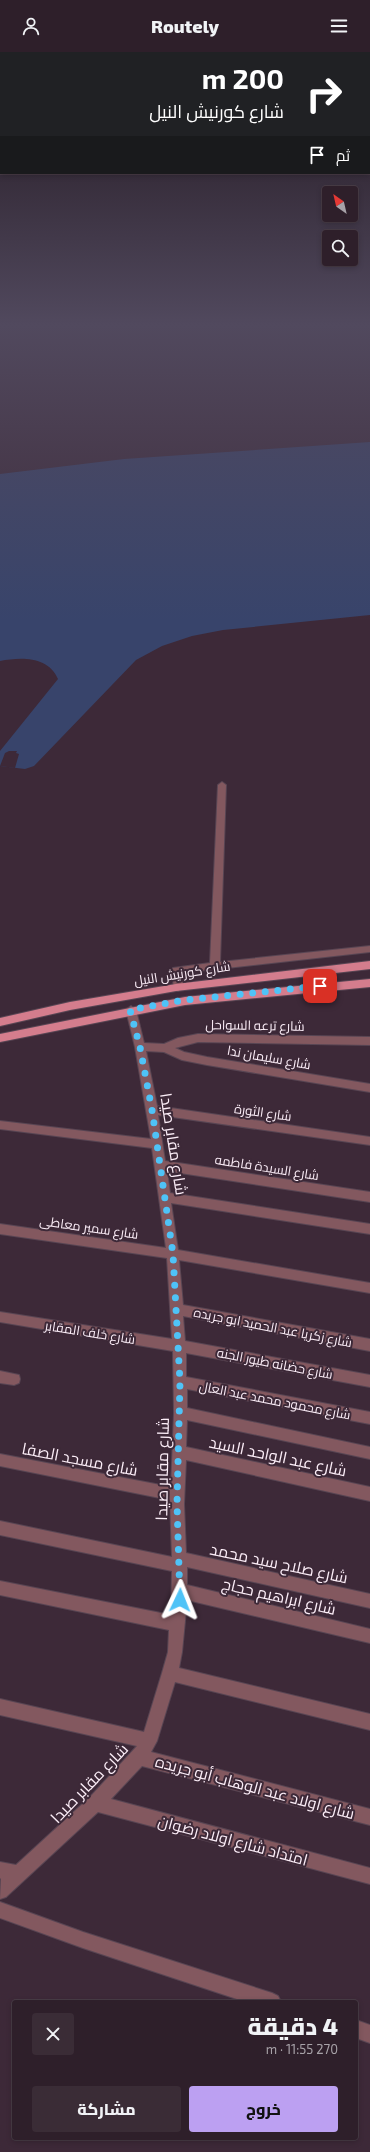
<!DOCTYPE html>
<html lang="ar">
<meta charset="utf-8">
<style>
:root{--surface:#2e1f2a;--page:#3a2c36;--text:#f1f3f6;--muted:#a7a2a8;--line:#493d47;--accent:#bca0f2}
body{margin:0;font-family:"Exo 2",Cairo,sans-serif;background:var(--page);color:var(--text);direction:rtl;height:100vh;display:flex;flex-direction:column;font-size:15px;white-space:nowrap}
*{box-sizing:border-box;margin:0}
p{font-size:13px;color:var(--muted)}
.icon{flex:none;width:22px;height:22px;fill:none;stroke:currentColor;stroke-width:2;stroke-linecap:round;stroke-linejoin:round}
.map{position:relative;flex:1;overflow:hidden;direction:ltr}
.details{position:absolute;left:12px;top:1948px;width:346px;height:140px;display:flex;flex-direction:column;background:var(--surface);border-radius:4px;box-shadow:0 2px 6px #0003,0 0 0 1px var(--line);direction:rtl}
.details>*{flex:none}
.hud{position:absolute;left:0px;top:0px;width:370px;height:122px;box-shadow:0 2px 6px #0003,0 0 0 1px var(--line);direction:rtl;background:#202124;color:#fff;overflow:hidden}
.needle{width:26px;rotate:326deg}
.fabs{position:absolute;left:322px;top:134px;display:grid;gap:8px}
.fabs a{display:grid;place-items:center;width:36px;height:36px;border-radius:4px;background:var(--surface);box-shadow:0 2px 6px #0003,0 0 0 1px var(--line);font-size:20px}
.pin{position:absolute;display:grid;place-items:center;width:34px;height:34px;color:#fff;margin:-17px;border-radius:8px;box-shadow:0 2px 6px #0006}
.me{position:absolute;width:44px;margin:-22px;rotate:2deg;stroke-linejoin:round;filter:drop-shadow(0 0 3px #0008)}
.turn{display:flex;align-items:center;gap:14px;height:84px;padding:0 20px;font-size:18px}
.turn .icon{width:52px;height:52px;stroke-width:2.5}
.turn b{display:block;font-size:28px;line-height:34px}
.then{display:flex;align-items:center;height:38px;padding:0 20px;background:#0003;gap:8px;font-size:15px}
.round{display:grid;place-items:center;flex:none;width:42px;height:42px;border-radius:4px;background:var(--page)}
.summary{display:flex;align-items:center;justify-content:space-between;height:68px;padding:0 20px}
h1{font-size:24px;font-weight:800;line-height:30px}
.primary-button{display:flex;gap:8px;margin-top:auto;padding:8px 20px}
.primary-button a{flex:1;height:46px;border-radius:4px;background:var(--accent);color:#111;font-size:16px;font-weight:800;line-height:46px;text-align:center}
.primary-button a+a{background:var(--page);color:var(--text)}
header{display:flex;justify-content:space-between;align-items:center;height:52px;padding:0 20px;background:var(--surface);font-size:18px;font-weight:800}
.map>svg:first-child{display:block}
.water{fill:#38446b}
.pier{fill:#3d2938}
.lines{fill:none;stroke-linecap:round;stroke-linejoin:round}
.minor-casing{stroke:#584553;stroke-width:2}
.primary-casing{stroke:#584553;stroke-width:2}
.minor{fill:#83585f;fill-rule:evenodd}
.primary{fill:#d47d8d;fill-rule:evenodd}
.route{stroke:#4fc3f7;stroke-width:7;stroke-dasharray:0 12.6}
.labels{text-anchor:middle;stroke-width:4;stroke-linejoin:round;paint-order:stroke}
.street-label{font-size:13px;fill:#fceef8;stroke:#3d2938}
.near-street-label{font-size:16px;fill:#fceef8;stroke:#3d2938}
</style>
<header><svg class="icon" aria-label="menu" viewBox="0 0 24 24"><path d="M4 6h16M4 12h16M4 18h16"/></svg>Routely<svg class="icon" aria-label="person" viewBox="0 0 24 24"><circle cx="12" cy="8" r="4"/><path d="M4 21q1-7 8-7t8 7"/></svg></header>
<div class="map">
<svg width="370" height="2100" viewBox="0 0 370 2100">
<rect width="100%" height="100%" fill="#3d2938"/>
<path class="water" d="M370 390V563L223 578 192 584 162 594 136 608 34 714 25 717 0 714V699L58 627C48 604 21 605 0 609V422L124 407Z"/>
<polygon class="pier" points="9,699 17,699 16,701 19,702 15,716 0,714 5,701"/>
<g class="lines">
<defs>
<g id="minor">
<polygon points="222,730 226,733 220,910 370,894 370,900 182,921 183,935 178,939 174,938 172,918 173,916 210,911 218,733"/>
<polygon points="131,954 136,958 144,991 164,992 178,986 198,982 370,985 370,993 198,990 175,996 184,1000 207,1005 370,1032 370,1040 207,1013 182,1008 164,1000 146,999 157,1054 370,1085 370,1093 158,1063 165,1109 370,1140 370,1150 167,1119 170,1141 370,1172 370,1182 171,1151 178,1198 370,1231 370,1241 179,1208 183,1253 370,1287 370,1299 183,1264 185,1289 370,1323 370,1335 186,1301 186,1325 370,1360 370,1372 187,1337 187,1356 370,1395 370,1407 187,1368 186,1395 370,1435 370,1449 186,1408 184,1452 186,1501 370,1542 370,1556 187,1515 187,1533 370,1577 370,1591 187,1548 182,1600 179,1616 370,1662 370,1678 175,1630 157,1689 151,1700 370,1757 370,1773 142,1714 111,1747 370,1816 370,1832 98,1760 6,1845 0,1847 1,1827 0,1826 0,1810 16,1813 90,1745 137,1694 0,1663 0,1647 144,1680 162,1621 168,1600 169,1578 0,1543 0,1529 171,1563 172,1519 0,1483 0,1469 172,1505 170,1448 0,1414 0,1402 171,1435 174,1361 173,1299 0,1270 0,1260 172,1287 167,1206 0,1182 0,1172 166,1196 152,1096 0,1077 0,1069 151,1087 135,995 126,958"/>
<polygon points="0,1319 19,1323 20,1327 19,1331 14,1333 0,1331"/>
<polygon points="0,1850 83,1880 272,1941 278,1944 281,1950 246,1950 83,1896 0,1866"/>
<polygon points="356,1968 370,1973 370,1991 356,1986"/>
</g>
<g id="primary">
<polygon points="370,909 370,917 176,939 70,958 0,974 0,966 70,950 176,932"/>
<polygon points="370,927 370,935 185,953 0,990 0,982 185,945"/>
</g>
</defs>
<use href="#minor" class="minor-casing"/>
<use href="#primary" class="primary-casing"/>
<use href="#minor" class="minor"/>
<use href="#primary" class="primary"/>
</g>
<linearGradient id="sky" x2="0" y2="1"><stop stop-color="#22171f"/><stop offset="0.48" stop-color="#51495e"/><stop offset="1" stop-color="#51495e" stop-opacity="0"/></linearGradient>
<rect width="370" height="569" fill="url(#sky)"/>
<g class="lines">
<polyline class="route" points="180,1548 177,1452 180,1330 173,1202 152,1058 140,995 130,958 185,948 320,934"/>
</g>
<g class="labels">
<g class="street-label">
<text transform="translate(182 921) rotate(-9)" y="5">شارع كورنيش النيل</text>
<text transform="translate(255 973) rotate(1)" y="5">شارع ترعه السواحل</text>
<text transform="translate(269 1005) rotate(10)" y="5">شارع سليمان ندا</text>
<text transform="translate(263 1060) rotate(8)" y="5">شارع الثورة</text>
<text transform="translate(267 1115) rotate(9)" y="5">شارع السيدة فاطمه</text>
<text transform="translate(89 1175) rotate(8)" y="5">شارع سمير معاطى</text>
<text transform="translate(273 1275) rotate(11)" y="5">شارع زكريا عبد الحميد ابو جريده</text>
<text transform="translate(90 1280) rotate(9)" y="5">شارع خلف المقابر</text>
<text transform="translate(275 1311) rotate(11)" y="5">شارع حضانه طيور الجنه</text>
<text transform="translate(275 1348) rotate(11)" y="5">شارع محمود محمد عبد العال</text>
</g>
<g class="near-street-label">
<text transform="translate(174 1092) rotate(81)" y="6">شارع مقابر صيدا</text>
<text transform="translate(278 1404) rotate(12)" y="6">شارع عبد الواحد السيد</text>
<text transform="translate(80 1407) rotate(11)" y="6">شارع مسجد الصفا</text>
<text transform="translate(162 1417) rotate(-89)" y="6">شارع مقابر صيدا</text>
<text transform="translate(279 1511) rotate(12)" y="6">شارع صلاح سيد محمد</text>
<text transform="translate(279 1544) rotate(13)" y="6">شارع ابراهيم حجاج</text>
<text transform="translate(89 1731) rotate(-46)" y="6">شارع مقابر صيدا</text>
<text transform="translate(255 1735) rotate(15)" y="6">شارع اولاد عبد الوهاب أبو جريده</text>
<text transform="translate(233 1788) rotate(15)" y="6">امتداد شارع اولاد رضوان</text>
</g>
</g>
</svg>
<div class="fabs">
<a><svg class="needle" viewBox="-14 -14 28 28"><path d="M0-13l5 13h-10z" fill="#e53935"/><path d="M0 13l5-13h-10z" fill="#a7a2a8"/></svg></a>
<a><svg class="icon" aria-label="search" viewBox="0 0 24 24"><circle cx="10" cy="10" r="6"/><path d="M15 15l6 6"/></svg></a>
</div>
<div class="pin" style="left:320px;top:934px;background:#d93025"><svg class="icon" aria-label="arrive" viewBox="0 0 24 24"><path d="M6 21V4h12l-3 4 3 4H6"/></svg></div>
<svg class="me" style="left:180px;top:1548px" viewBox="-20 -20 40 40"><path d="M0-17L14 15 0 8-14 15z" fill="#4fc3f7" stroke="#fff" stroke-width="4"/></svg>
<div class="hud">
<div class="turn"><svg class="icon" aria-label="right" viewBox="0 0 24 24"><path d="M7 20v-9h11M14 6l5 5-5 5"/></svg><div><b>200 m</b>شارع كورنيش النيل</div></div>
<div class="then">ثم<svg class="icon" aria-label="arrive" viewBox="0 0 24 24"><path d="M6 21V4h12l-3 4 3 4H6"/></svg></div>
</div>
<section class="details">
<div class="summary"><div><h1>4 دقيقة</h1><p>270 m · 11:55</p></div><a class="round"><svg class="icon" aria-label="close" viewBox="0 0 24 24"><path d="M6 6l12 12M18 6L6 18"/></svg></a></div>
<div class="primary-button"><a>خروج</a><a>مشاركة</a></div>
</section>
</div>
